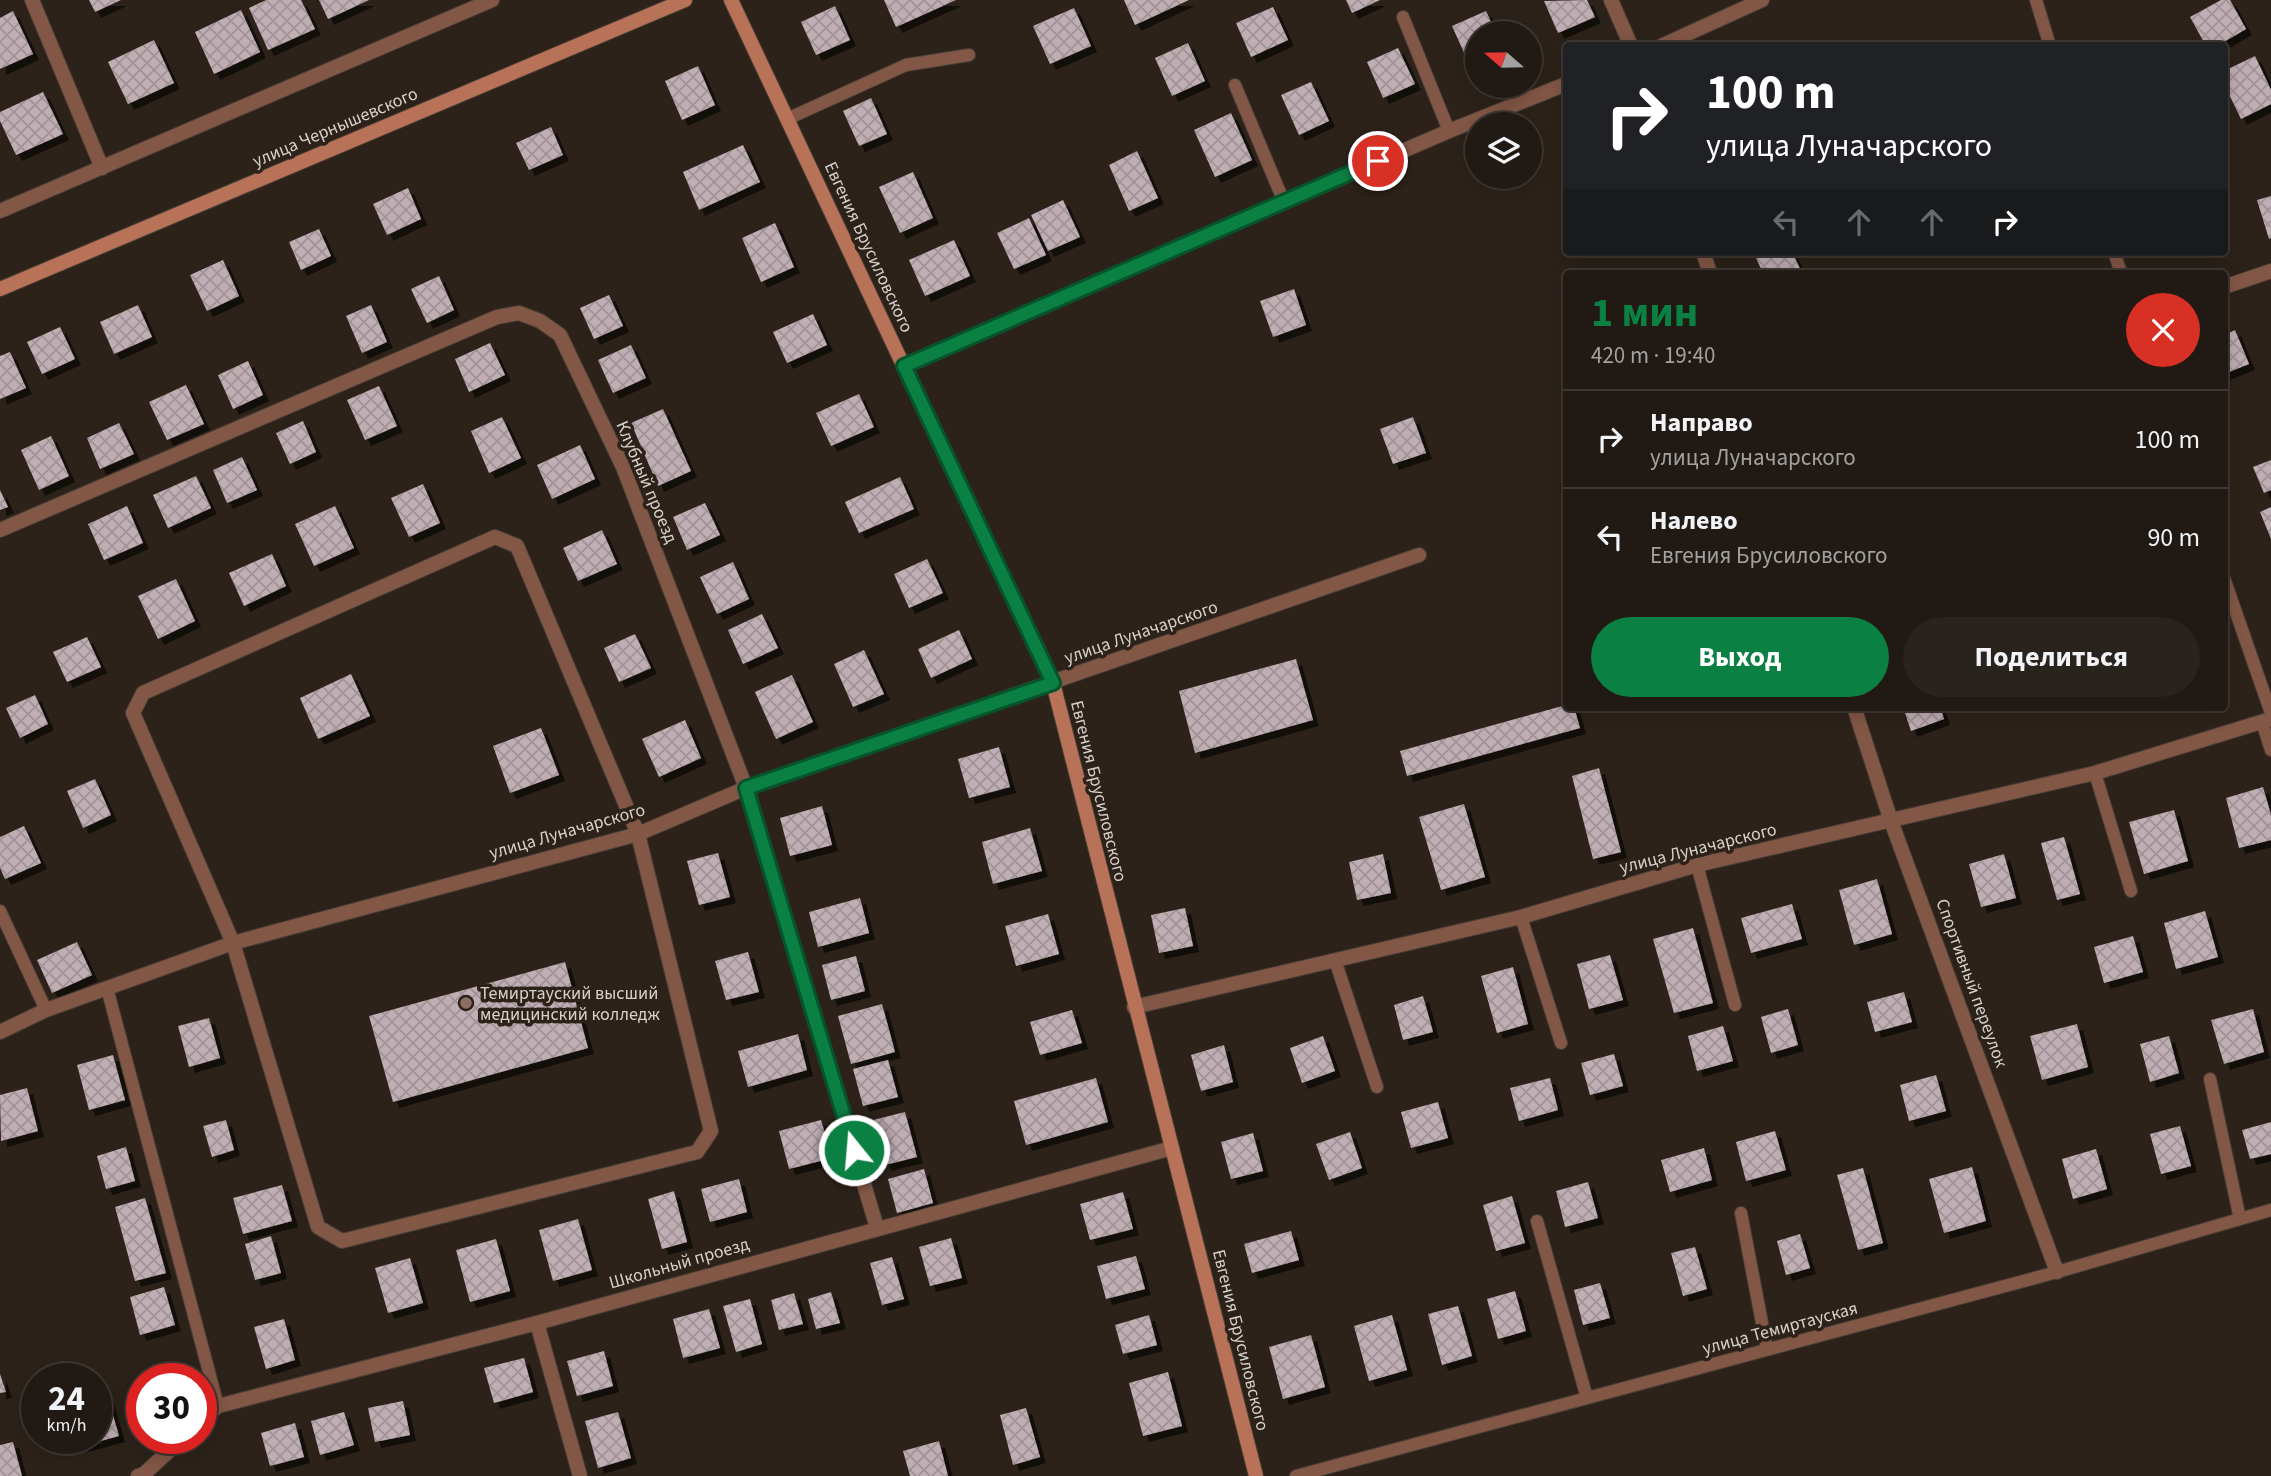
<!DOCTYPE html>
<html lang="ru">
<meta charset="utf-8">
<style>
:root{--surface:#211a14;--page:#29231d;--text:#f1f3f6;--muted:#a2a1a0;--line:#3e3834;--accent:#0b8043}
body{margin:0;font-family:"Source Sans 3",sans-serif;background:var(--page);color:var(--text);height:100vh;display:flex;flex-direction:column;font-size:26px;white-space:nowrap}
*{box-sizing:border-box;margin:0}
p{font-size:23px;color:var(--muted)}
.icon{flex:none;width:38px;height:38px;fill:none;stroke:currentColor;stroke-width:2;stroke-linecap:round;stroke-linejoin:round}
.map{position:relative;flex:1;overflow:hidden}
.drawer{position:absolute;left:1563px;top:270px;width:665px;height:441px;display:flex;flex-direction:column;background:var(--surface);border-radius:7px;box-shadow:0 4px 18px #0003,0 0 0 2px var(--line)}
.drawer>*{flex:none}
.top-card{position:absolute;left:1563px;top:42px;width:665px;height:214px;border-radius:7px;box-shadow:0 4px 18px #0003,0 0 0 2px var(--line);background:#202124;color:#fff;overflow:hidden}
.needle{width:46px;rotate:290deg}
.controls{position:absolute;left:1465px;top:21px;display:grid;gap:14px}
.controls a{display:grid;place-items:center;width:77px;height:77px;border-radius:50%;background:var(--surface);box-shadow:0 4px 18px #0003,0 0 0 2px var(--line);font-size:35px}
.speed{position:absolute;left:21px;top:1363px;display:flex;gap:14px;font-size:35px;font-weight:700;text-align:center}
.speed>*{display:grid;place-content:center;width:91px;height:91px;border-radius:50%;background:var(--surface);box-shadow:0 4px 18px #0003,0 0 0 2px var(--line);line-height:1}
.speed small{font-size:18px;font-weight:400}
.speed .limit{border:10px solid #d22;background:#fff;color:#111}
.pin{position:absolute;display:grid;place-items:center;width:60px;height:60px;color:#fff;margin:-30px;border:4px solid #fff;border-radius:50%;box-shadow:0 2px 7px #0007}
.me{position:absolute;width:77px;margin:-38px;rotate:343deg;stroke-linejoin:round;filter:drop-shadow(0 0 5px #0008)}
.turn{display:flex;align-items:center;gap:24px;height:147px;padding:0 28px;font-size:32px}
.turn .icon{width:91px;height:91px;stroke-width:2.5}
.turn b{display:block;font-size:49px;line-height:60px}
.lanes{display:flex;align-items:center;height:66px;padding:0 28px;background:#0003;justify-content:center;gap:35px;direction:ltr}
.lanes .off{opacity:.35}
.round{display:grid;place-items:center;flex:none;width:74px;height:74px;border-radius:37px;background:var(--page)}
.headline{display:flex;align-items:center;justify-content:space-between;height:119px;padding:0 28px}
h1{font-size:42px;font-weight:700;line-height:52px;color:var(--accent)}
.action{display:flex;gap:14px;margin-top:auto;padding:14px 28px}
.action a{flex:1;height:80px;border-radius:42px;background:var(--accent);color:#fff;font-size:28px;font-weight:700;line-height:80px;text-align:center}
.action a+a{background:var(--page);color:var(--text)}
ul{padding:0;list-style:none}
li{display:flex;align-items:center;gap:21px;height:98px;padding:0 28px;border-top:2px solid var(--line)}
li div{flex:1}
li b{display:block;font-size:26px}
li em{font-style:normal}
.map>svg:first-child{display:block}
.building{fill:url(#building-cross-hatch);filter:url(#shadow)}
.lines{fill:none;stroke-linecap:round;stroke-linejoin:round}
.lane-casing{stroke:#483e36;stroke-width:14}
.street-casing{stroke:#483e36;stroke-width:16}
.secondary-casing{stroke:#483e36;stroke-width:16}
.lane{stroke:#835746;stroke-width:12}
.street{stroke:#835746;stroke-width:14}
.secondary{stroke:#b87257;stroke-width:14}
.route-casing{stroke:#07532c;stroke-width:18}
.route{stroke:#0b8043;stroke-width:12}
.education-dot{fill:#8d6e63;stroke:#2c221a;stroke-width:2.5}
.labels{text-anchor:middle;stroke-width:7;stroke-linejoin:round;paint-order:stroke}
.street-label{font-size:18px;fill:#d8d1cb;stroke:#2c221a}
.poi-label{font-size:18px;fill:#d8d1cb;stroke:#2c221a;text-anchor:start}
</style>
<div class="map">
<svg width="2271" height="1476" viewBox="0 0 2271 1476">
<defs>
<pattern id="building-cross-hatch" width="8" height="8" patternUnits="userSpaceOnUse" patternTransform="scale(1.75)"><rect width="8" height="8" fill="#bfaeb4"/><path d="M0 0l8 8M0 8l8-8" fill="none" stroke="#a09296"/></pattern>
<filter id="shadow"><feDropShadow dx="6" dy="6" stdDeviation="0" flood-color="#0009"/></filter>
</defs>
<rect width="100%" height="100%" fill="#2c221a"/>
<g class="building">
<polygon points="89,0 121,0 95,12"/>
<polygon points="266,0 301,0 315,29 268,50 249,8"/>
<polygon points="319,0 369,0 328,19"/>
<polygon points="884,0 956,0 896,27"/>
<polygon points="1124,0 1189,0 1135,25"/>
<polygon points="1346,0 1380,0 1352,13"/>
<polygon points="1587,0 1595,17 1558,33 1544,1"/>
<polygon points="2221,0 2230,0 2246,29 2217,46 2206,46 2190,17"/>
<polygon points="835,6 850,40 816,55 801,22"/>
<polygon points="1273,7 1288,40 1251,57 1236,23"/>
<polygon points="1074,8 1091,46 1050,64 1033,26"/>
<polygon points="241,10 260,52 214,74 195,32"/>
<polygon points="13,11 33,54 0,69 0,18"/>
<polygon points="1486,11 1496,33 1477,33 1477,63 1470,66 1452,26"/>
<polygon points="154,40 174,83 128,104 108,62"/>
<polygon points="1188,43 1205,81 1172,96 1155,58"/>
<polygon points="1398,48 1415,84 1383,98 1367,62"/>
<polygon points="2255,56 2271,90 2271,104 2241,119 2224,84 2224,71"/>
<polygon points="698,66 715,105 682,120 665,81"/>
<polygon points="1311,82 1329,121 1299,135 1281,95"/>
<polygon points="43,92 63,134 16,155 0,121 0,112"/>
<polygon points="871,98 887,134 859,146 843,111"/>
<polygon points="1231,113 1252,160 1215,177 1194,130"/>
<polygon points="551,127 563,155 529,170 516,143"/>
<polygon points="743,145 760,182 699,210 683,172"/>
<polygon points="1137,151 1158,198 1129,211 1109,165"/>
<polygon points="913,172 933,218 900,233 879,187"/>
<polygon points="408,188 421,219 387,235 373,204"/>
<polygon points="2271,196 2271,238 2269,239 2257,200"/>
<polygon points="1063,200 1080,237 1048,251 1031,215"/>
<polygon points="1029,218 1046,255 1014,269 997,233"/>
<polygon points="775,223 794,267 761,282 742,238"/>
<polygon points="319,229 331,256 301,270 289,242"/>
<polygon points="954,240 970,276 925,296 909,260"/>
<polygon points="1770,252 1792,252 1802,273 1763,273 1756,258"/>
<polygon points="223,260 239,296 207,311 190,275"/>
<polygon points="439,276 454,310 427,323 411,289"/>
<polygon points="1294,289 1306,325 1273,337 1260,301"/>
<polygon points="609,295 623,326 594,339 580,308"/>
<polygon points="138,305 152,337 114,354 100,322"/>
<polygon points="371,305 387,342 362,353 346,316"/>
<polygon points="813,314 827,345 787,363 773,332"/>
<polygon points="60,327 75,359 42,374 27,342"/>
<polygon points="2235,330 2249,364 2224,374 2224,335"/>
<polygon points="490,343 505,375 469,392 455,359"/>
<polygon points="631,345 646,378 613,393 598,360"/>
<polygon points="10,352 26,388 0,399 0,356"/>
<polygon points="248,361 263,395 233,409 218,375"/>
<polygon points="186,385 204,424 167,440 149,402"/>
<polygon points="379,386 397,426 365,440 347,400"/>
<polygon points="859,394 874,427 831,446 816,413"/>
<polygon points="663,409 691,471 658,486 631,423"/>
<polygon points="502,417 521,458 489,473 471,431"/>
<polygon points="1413,417 1426,453 1393,464 1380,429"/>
<polygon points="303,421 316,452 290,464 276,433"/>
<polygon points="119,423 134,454 100,469 87,438"/>
<polygon points="51,436 69,476 39,490 21,450"/>
<polygon points="580,445 595,479 552,499 537,465"/>
<polygon points="242,457 257,490 227,503 213,470"/>
<polygon points="2271,460 2271,490 2264,493 2253,467"/>
<polygon points="196,476 211,508 168,528 153,495"/>
<polygon points="900,477 914,509 859,533 845,502"/>
<polygon points="423,484 440,523 409,537 391,498"/>
<polygon points="0,490 8,507 0,510"/>
<polygon points="705,503 720,535 687,550 673,517"/>
<polygon points="127,506 143,543 104,560 88,524"/>
<polygon points="335,506 354,548 314,566 295,524"/>
<polygon points="2271,507 2271,539 2260,512"/>
<polygon points="602,530 617,564 578,581 563,548"/>
<polygon points="272,554 286,586 244,606 229,573"/>
<polygon points="927,559 943,593 909,608 894,574"/>
<polygon points="733,562 749,599 717,614 700,577"/>
<polygon points="176,579 195,621 158,639 138,596"/>
<polygon points="762,614 778,648 743,664 728,630"/>
<polygon points="959,630 972,659 931,678 918,649"/>
<polygon points="635,634 651,668 619,682 604,648"/>
<polygon points="87,637 101,667 67,682 53,652"/>
<polygon points="864,650 884,694 853,707 834,664"/>
<polygon points="1296,659 1313,720 1195,753 1179,691"/>
<polygon points="351,674 370,716 318,739 300,698"/>
<polygon points="792,675 813,722 776,739 755,692"/>
<polygon points="35,695 48,724 20,738 6,708"/>
<polygon points="1566,705 1574,707 1580,728 1407,776 1400,751"/>
<polygon points="1903,707 1940,707 1944,719 1911,731"/>
<polygon points="685,720 701,758 659,777 642,739"/>
<polygon points="541,728 559,775 510,793 493,746"/>
<polygon points="999,747 1010,787 969,798 958,759"/>
<polygon points="1599,768 1621,852 1593,859 1572,776"/>
<polygon points="95,779 111,815 83,828 67,791"/>
<polygon points="2263,787 2271,815 2271,840 2239,848 2226,798"/>
<polygon points="1464,804 1485,877 1441,890 1419,817"/>
<polygon points="822,806 832,845 790,856 780,818"/>
<polygon points="2174,810 2188,861 2144,874 2129,822"/>
<polygon points="24,826 41,863 5,879 0,868 0,837"/>
<polygon points="1030,828 1042,871 993,884 982,842"/>
<polygon points="2064,837 2080,894 2057,900 2041,843"/>
<polygon points="718,853 730,897 699,905 687,861"/>
<polygon points="1383,854 1391,893 1357,900 1349,862"/>
<polygon points="2004,854 2016,898 1981,907 1969,864"/>
<polygon points="1877,879 1892,934 1854,945 1839,890"/>
<polygon points="860,898 869,933 818,947 809,912"/>
<polygon points="1792,904 1802,939 1751,953 1741,918"/>
<polygon points="1185,908 1193,946 1159,953 1151,915"/>
<polygon points="2205,911 2218,957 2176,969 2164,923"/>
<polygon points="1048,914 1059,954 1016,966 1005,926"/>
<polygon points="1693,928 1713,1003 1674,1013 1653,939"/>
<polygon points="2133,936 2143,972 2104,983 2094,947"/>
<polygon points="77,942 92,975 52,993 37,960"/>
<polygon points="748,952 759,992 726,1000 715,961"/>
<polygon points="1610,955 1623,1000 1589,1009 1577,964"/>
<polygon points="856,956 865,991 831,1000 822,965"/>
<polygon points="565,962 588,1048 393,1102 369,1016"/>
<polygon points="1513,967 1528,1024 1497,1033 1481,976"/>
<polygon points="1904,992 1912,1022 1875,1032 1867,1002"/>
<polygon points="1423,996 1433,1032 1403,1040 1394,1005"/>
<polygon points="882,1004 895,1052 851,1064 838,1016"/>
<polygon points="1788,1009 1798,1045 1771,1053 1761,1017"/>
<polygon points="2253,1009 2264,1052 2224,1064 2211,1020"/>
<polygon points="1072,1010 1082,1043 1040,1055 1030,1022"/>
<polygon points="209,1018 220,1058 189,1067 178,1026"/>
<polygon points="2077,1024 2088,1067 2042,1080 2030,1036"/>
<polygon points="1723,1026 1733,1061 1697,1071 1688,1036"/>
<polygon points="798,1034 807,1070 748,1087 738,1051"/>
<polygon points="1323,1036 1335,1071 1302,1083 1290,1048"/>
<polygon points="2169,1036 2179,1073 2150,1082 2140,1044"/>
<polygon points="1224,1045 1233,1082 1201,1091 1191,1055"/>
<polygon points="1614,1054 1623,1086 1590,1095 1581,1063"/>
<polygon points="113,1055 125,1100 89,1110 77,1065"/>
<polygon points="888,1060 898,1097 863,1106 853,1069"/>
<polygon points="1936,1075 1946,1111 1909,1121 1900,1085"/>
<polygon points="1096,1078 1108,1122 1026,1145 1014,1101"/>
<polygon points="1550,1078 1558,1110 1519,1121 1510,1088"/>
<polygon points="27,1088 38,1131 1,1141 0,1095"/>
<polygon points="1438,1102 1448,1138 1411,1148 1401,1112"/>
<polygon points="905,1112 917,1157 885,1165 873,1120"/>
<polygon points="226,1120 234,1150 212,1157 203,1126"/>
<polygon points="821,1120 832,1158 789,1169 779,1131"/>
<polygon points="2271,1122 2271,1154 2250,1159 2242,1130"/>
<polygon points="2180,1126 2191,1166 2161,1174 2150,1134"/>
<polygon points="1775,1131 1786,1170 1746,1181 1736,1142"/>
<polygon points="1350,1132 1362,1168 1329,1180 1316,1144"/>
<polygon points="1253,1133 1263,1171 1231,1179 1221,1142"/>
<polygon points="126,1147 135,1181 106,1189 97,1156"/>
<polygon points="1704,1148 1712,1180 1670,1192 1661,1160"/>
<polygon points="2096,1149 2107,1189 2073,1199 2062,1159"/>
<polygon points="1972,1167 1986,1221 1944,1233 1929,1179"/>
<polygon points="1863,1168 1883,1243 1858,1250 1837,1175"/>
<polygon points="924,1169 933,1203 897,1213 888,1179"/>
<polygon points="739,1179 747,1212 710,1222 701,1189"/>
<polygon points="1588,1182 1598,1218 1565,1227 1556,1191"/>
<polygon points="282,1185 292,1221 243,1234 233,1198"/>
<polygon points="674,1191 687,1242 662,1249 648,1199"/>
<polygon points="1123,1192 1133,1229 1090,1240 1080,1204"/>
<polygon points="1512,1196 1525,1243 1496,1251 1483,1205"/>
<polygon points="145,1198 166,1273 135,1281 115,1207"/>
<polygon points="578,1219 592,1270 553,1281 539,1230"/>
<polygon points="1291,1231 1299,1260 1252,1273 1244,1244"/>
<polygon points="1800,1234 1810,1268 1786,1275 1777,1241"/>
<polygon points="271,1236 281,1273 255,1280 245,1244"/>
<polygon points="951,1238 962,1278 930,1286 919,1247"/>
<polygon points="496,1239 510,1291 470,1302 456,1250"/>
<polygon points="1695,1247 1707,1289 1683,1296 1671,1253"/>
<polygon points="1136,1256 1145,1289 1106,1299 1097,1266"/>
<polygon points="892,1257 904,1299 882,1305 870,1263"/>
<polygon points="410,1258 423,1303 388,1313 375,1268"/>
<polygon points="1600,1283 1610,1318 1583,1325 1574,1290"/>
<polygon points="164,1287 175,1325 140,1335 130,1297"/>
<polygon points="1515,1291 1526,1331 1498,1339 1487,1299"/>
<polygon points="831,1292 840,1323 816,1329 808,1299"/>
<polygon points="794,1293 803,1324 779,1330 771,1300"/>
<polygon points="750,1299 762,1344 736,1352 723,1306"/>
<polygon points="1458,1306 1472,1356 1442,1365 1428,1314"/>
<polygon points="709,1309 720,1348 683,1358 673,1319"/>
<polygon points="1149,1315 1157,1345 1123,1354 1115,1325"/>
<polygon points="1392,1315 1407,1370 1369,1381 1354,1326"/>
<polygon points="284,1319 295,1360 266,1369 254,1327"/>
<polygon points="1311,1335 1325,1387 1283,1399 1269,1347"/>
<polygon points="604,1351 613,1386 577,1396 567,1361"/>
<polygon points="524,1358 533,1392 494,1403 484,1368"/>
<polygon points="1168,1372 1182,1426 1143,1436 1129,1383"/>
<polygon points="0,1374 6,1392 0,1393"/>
<polygon points="106,1391 119,1436 82,1446 80,1438 96,1438 96,1394"/>
<polygon points="403,1401 410,1435 375,1442 368,1408"/>
<polygon points="1026,1408 1040,1457 1013,1465 1000,1415"/>
<polygon points="344,1412 354,1445 320,1455 311,1421"/>
<polygon points="618,1412 631,1458 598,1468 585,1421"/>
<polygon points="295,1423 304,1457 270,1466 261,1433"/>
<polygon points="939,1441 948,1476 910,1476 903,1451"/>
<polygon points="13,1442 22,1476 0,1476 0,1445"/>
</g>
<g class="lines">
<defs>
<g id="lane">
<polyline points="2036,0 2050,46"/>
<polyline points="1403,17 1449,131"/>
<polyline points="1235,85 1284,202"/>
<polyline points="787,119 906,65 969,55"/>
<polyline points="2114,252 2121,273"/>
<polyline points="2224,578 2271,713"/>
<polyline points="2262,722 2271,750"/>
<polyline points="2095,773 2131,891"/>
<polyline points="1697,865 1735,1005"/>
<polyline points="0,911 46,1010"/>
<polyline points="1521,917 1561,1043"/>
<polyline points="1335,960 1377,1087"/>
<polyline points="107,988 218,1406"/>
<polyline points="2210,1079 2240,1219"/>
<polyline points="1741,1213 1767,1349"/>
<polyline points="1537,1221 1587,1398"/>
<polyline points="1296,1476 2057,1272 2271,1210"/>
</g>
<g id="street">
<polyline points="32,0 102,168"/>
<polyline points="1611,0 1631,46"/>
<polyline points="1661,46 1762,0"/>
<polyline points="0,211 492,0"/>
<polyline points="1703,252 1710,273"/>
<polyline points="2224,287 2271,271"/>
<polyline points="904,366 1449,131 1566,84"/>
<polyline points="0,530 497,317 519,313 540,321 560,335 623,467 746,788 877,1228"/>
<polygon points="495,537 517,546 638,834 711,1131 697,1152 342,1241 318,1227 233,943 133,713 143,693"/>
<polyline points="1854,707 1891,821 2057,1272"/>
<polyline points="1134,1007 1521,917 1697,865 2095,773 2271,719"/>
<polyline points="0,1032 46,1010 233,943 638,834 746,788 1419,555"/>
<polyline points="537,1323 580,1476"/>
<polyline points="201,1421 218,1406 537,1323 1172,1148"/>
<polyline points="138,1476 144,1474 183,1438"/>
</g>
<g id="secondary">
<polyline points="731,0 1053,683 1256,1476"/>
<polyline points="0,289 685,0"/>
</g>
</defs>
<use href="#lane" class="lane-casing"/>
<use href="#street" class="street-casing"/>
<use href="#secondary" class="secondary-casing"/>
<use href="#lane" class="lane"/>
<use href="#street" class="street"/>
<use href="#secondary" class="secondary"/>
</g>
<g class="lines">
<defs>
<polyline id="route" points="854,1150 746,788 1053,683 904,366 1378,161"/>
</defs>
<use href="#route" class="route-casing"/>
<use href="#route" class="route"/>
</g>
<circle class="education-dot" cx="466" cy="1003" r="7"/>
<g class="labels">
<g class="street-label">
<text transform="translate(335 127) rotate(-23)" y="6">улица Чернышевского</text>
<text transform="translate(869 247) rotate(65)" y="6">Евгения Брусиловского</text>
<text transform="translate(647 482) rotate(67)" y="6">Клубный проезд</text>
<text transform="translate(1141 632) rotate(-19)" y="6">улица Луначарского</text>
<text transform="translate(1099 791) rotate(76)" y="6">Евгения Брусиловского</text>
<text transform="translate(567 831) rotate(-16)" y="6">улица Луначарского</text>
<text transform="translate(1698 848) rotate(-14)" y="6">улица Луначарского</text>
<text transform="translate(1972 983) rotate(70)" y="6">Спортивный переулок</text>
<text transform="translate(679 1263) rotate(-16)" y="6">Школьный проезд</text>
<text transform="translate(1780 1328) rotate(-15)" y="6">улица Темиртауская</text>
<text transform="translate(1241 1340) rotate(76)" y="6">Евгения Брусиловского</text>
</g>
<g class="poi-label">
<text x="480" y="999">Темиртауский высший<tspan x="480" dy="21">медицинский колледж</tspan></text>
</g>
</g>
</svg>
<div class="controls">
<a><svg class="needle" viewBox="-14 -14 28 28"><path d="M0-13l5 13h-10z" fill="#e53935"/><path d="M0 13l5-13h-10z" fill="#a2a1a0"/></svg></a>
<a><svg class="icon" aria-label="layers" viewBox="0 0 24 24"><path d="M12 4l9 5-9 5-9-5zM3 14l9 5 9-5"/></svg></a>
</div>
<div class="speed"><div>24<small>km/h</small></div><div class="limit">30</div></div>
<div class="pin" style="left:1378px;top:161px;background:#d93025"><svg class="icon" aria-label="arrive" viewBox="0 0 24 24"><path d="M6 21V4h12l-3 4 3 4H6"/></svg></div>
<svg class="me" style="left:854px;top:1150px" viewBox="-20 -20 40 40"><circle r="17" fill="#0b8043" stroke="#fff" stroke-width="3"/><path d="M0-11L8 9 0 5-8 9z" fill="#fff"/></svg>
<div class="top-card">
<div class="turn"><svg class="icon" aria-label="right" viewBox="0 0 24 24"><path d="M7 20v-9h11M14 6l5 5-5 5"/></svg><div><b>100 m</b>улица Луначарского</div></div>
<div class="lanes"><svg class="icon off" aria-label="left" viewBox="0 0 24 24"><path d="M17 20v-9H6M10 6l-5 5 5 5"/></svg><svg class="icon off" aria-label="ahead" viewBox="0 0 24 24"><path d="M12 20V5M6 11l6-6 6 6"/></svg><svg class="icon off" aria-label="ahead" viewBox="0 0 24 24"><path d="M12 20V5M6 11l6-6 6 6"/></svg><svg class="icon" aria-label="right" viewBox="0 0 24 24"><path d="M7 20v-9h11M14 6l5 5-5 5"/></svg></div>
</div>
<section class="drawer">
<div class="headline"><div><h1>1 мин</h1><p>420 m · 19:40</p></div><a class="round" style="background:#d93025;color:#fff"><svg class="icon" aria-label="close" viewBox="0 0 24 24"><path d="M6 6l12 12M18 6L6 18"/></svg></a></div>
<ul>
<li><svg class="icon" aria-label="right" viewBox="0 0 24 24"><path d="M7 20v-9h11M14 6l5 5-5 5"/></svg><div><b>Направо</b><p>улица Луначарского</p></div><em>100 m</em></li>
<li><svg class="icon" aria-label="left" viewBox="0 0 24 24"><path d="M17 20v-9H6M10 6l-5 5 5 5"/></svg><div><b>Налево</b><p>Евгения Брусиловского</p></div><em>90 m</em></li>
</ul>
<div class="action"><a>Выход</a><a>Поделиться</a></div>
</section>
</div>
